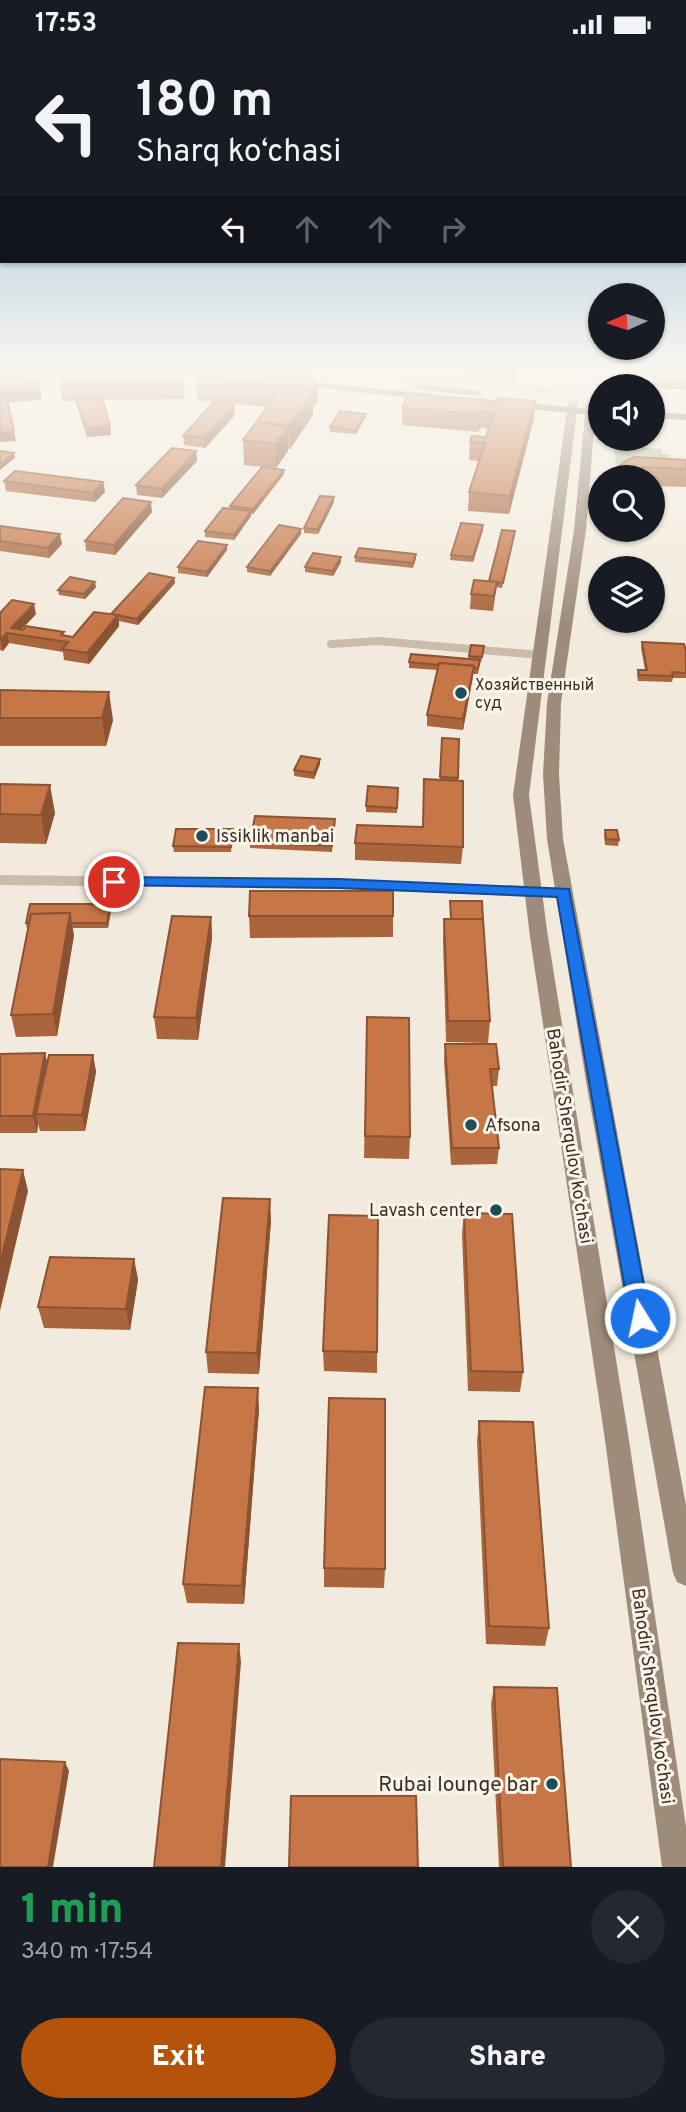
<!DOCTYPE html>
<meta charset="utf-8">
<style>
:root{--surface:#171b24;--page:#242831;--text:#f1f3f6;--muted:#9ea1a6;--accent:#b45309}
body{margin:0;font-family:Overpass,sans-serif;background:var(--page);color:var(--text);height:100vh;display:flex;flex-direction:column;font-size:26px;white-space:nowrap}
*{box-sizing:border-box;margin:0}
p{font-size:23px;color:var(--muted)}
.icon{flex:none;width:38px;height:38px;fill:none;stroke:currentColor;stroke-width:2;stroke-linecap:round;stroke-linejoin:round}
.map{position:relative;height:1818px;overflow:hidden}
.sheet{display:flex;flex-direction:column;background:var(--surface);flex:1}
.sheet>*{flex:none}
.banner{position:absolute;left:0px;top:0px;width:686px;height:214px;box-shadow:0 2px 5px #0004;background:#171b24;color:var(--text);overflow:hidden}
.needle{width:46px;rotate:267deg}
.fabs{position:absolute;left:588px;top:234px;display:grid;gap:14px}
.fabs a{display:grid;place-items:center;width:77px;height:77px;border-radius:50%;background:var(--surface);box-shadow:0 2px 5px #0004;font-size:35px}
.pin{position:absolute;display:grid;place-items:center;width:60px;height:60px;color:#fff;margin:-30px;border:4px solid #fff;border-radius:50%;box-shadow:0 2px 7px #0007}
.me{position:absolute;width:77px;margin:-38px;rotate:350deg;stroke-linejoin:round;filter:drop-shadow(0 0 5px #0008)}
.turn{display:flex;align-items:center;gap:24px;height:147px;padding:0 21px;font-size:32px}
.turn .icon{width:91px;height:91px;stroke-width:2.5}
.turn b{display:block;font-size:49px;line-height:60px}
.lanes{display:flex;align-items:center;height:66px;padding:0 21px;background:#0003;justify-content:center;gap:35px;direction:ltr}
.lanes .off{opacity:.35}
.round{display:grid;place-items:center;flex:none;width:74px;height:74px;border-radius:37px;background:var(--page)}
.overview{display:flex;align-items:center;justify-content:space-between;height:119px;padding:0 21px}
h1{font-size:42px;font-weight:800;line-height:52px;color:#1e9e55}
.cta{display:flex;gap:14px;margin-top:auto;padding:14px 21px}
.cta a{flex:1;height:80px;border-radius:42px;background:var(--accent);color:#fff;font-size:28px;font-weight:800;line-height:80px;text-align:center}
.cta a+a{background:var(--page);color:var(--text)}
.status{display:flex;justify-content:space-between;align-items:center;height:49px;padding:0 35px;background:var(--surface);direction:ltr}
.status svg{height:19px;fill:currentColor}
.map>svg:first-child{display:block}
.green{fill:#b0c29d}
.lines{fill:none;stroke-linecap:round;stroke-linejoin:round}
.lane-far1{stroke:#cbbca9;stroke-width:6}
.lane{stroke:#cbbca9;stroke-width:8}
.street{fill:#cbbca9;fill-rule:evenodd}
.secondary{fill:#9e8c7a;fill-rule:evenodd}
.primary{fill:#79685a;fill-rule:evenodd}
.wall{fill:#aa653d}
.shaded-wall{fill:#8b5332}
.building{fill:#c67647;stroke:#8b5332;stroke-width:2}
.route{fill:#1a73e8;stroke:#114b97;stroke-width:2}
.poi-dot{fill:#1e4e59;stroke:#faf4e9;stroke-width:2.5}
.labels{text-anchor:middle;stroke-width:6;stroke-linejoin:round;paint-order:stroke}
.far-poi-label{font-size:16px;fill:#382f29;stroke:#faf4e9;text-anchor:start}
.poi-label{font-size:18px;fill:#382f29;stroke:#faf4e9;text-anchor:start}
.street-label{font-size:18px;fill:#382f29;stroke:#faf4e9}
.near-poi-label{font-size:21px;fill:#382f29;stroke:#faf4e9;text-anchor:end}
</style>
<div class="status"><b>17:53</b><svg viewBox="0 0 49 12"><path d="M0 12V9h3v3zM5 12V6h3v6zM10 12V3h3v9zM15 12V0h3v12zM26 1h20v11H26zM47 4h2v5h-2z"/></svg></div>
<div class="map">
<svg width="686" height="1818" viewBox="0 0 686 1818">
<rect width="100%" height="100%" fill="#f2ebdd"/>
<polygon class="green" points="614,397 661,400 663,405 670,406 670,410 686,420 616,416"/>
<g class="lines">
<polyline class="lane-far1" points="351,320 549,341"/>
<polyline class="lane" points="331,595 379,592 539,606"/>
<polygon class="street" points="0,826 339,830 564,839 572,844 564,849 339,840 0,836"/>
<g class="secondary">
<polygon points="573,351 578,354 529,746 548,888 629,1391 686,1778 686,1818 662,1818 605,1391 530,888 513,746 568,354"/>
<polygon points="591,352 596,355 586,481 561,654 559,725 563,790 686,1456 686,1537 677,1533 673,1524 586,1032 547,790 543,725 547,654 574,481 586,355"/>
</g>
<g class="primary">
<polygon points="96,320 224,323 229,326 224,329 140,325 0,332 0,326"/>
<polygon points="252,320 286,320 313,325 308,328 257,323"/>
<polygon points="293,331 432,345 437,348 432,351 290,336 288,334"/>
<polygon points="419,335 478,341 483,344 478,347 416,340 416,336"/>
<polygon points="464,348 600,361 600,367 460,353 460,349"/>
<polygon points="653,363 686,365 686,371 653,369"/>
</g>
</g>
<g class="wall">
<polygon points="408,320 518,320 512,331"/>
<polygon points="570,320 597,320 596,323 571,323"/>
<polygon points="653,320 686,322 686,341 653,339 652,329"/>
<polygon points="183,324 184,350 102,351 110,377 111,386 87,388 78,360 77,352 62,352 60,335"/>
<polygon points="196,328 317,329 318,352 313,359 313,366 290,400 288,400 276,419 244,416 243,391 267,358 197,351"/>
<polygon points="485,351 485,356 534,369 509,465 468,462 469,443 479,412 469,411 470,393 486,388 488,380 480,379 478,383 402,376 402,359"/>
<polygon points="234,356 235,366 205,399 184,396 183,387"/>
<polygon points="366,365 365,369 356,385 330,383 330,378"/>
<polygon points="196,402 197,412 162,449 137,446 136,436"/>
<polygon points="686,411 686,438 653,437 653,429 618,429 620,417"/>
<polygon points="284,425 253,465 251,465 251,467 234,491 205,488 205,482 230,460 230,457"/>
<polygon points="4,432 103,433 105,443 95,453 6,442"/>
<polygon points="334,453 318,485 304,484 304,479"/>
<polygon points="152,463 115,506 86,502 85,492"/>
<polygon points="483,476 483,481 473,513 450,511 451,506"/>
<polygon points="0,477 62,495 49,509 0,502"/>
<polygon points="301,480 301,485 270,527 247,523 247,518"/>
<polygon points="515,482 502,539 496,538 493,562 470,560 471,545 489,533"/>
<polygon points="227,496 227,501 207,528 178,524 178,518"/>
<polygon points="416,505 416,510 413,519 355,513 355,508"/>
<polygon points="341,513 333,527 305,523 305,518"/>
<polygon points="174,529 175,534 138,576 119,572 119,577 89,615 64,611 63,603 9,594 3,602 0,601 0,564 36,565 21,581 73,588"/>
<polygon points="96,538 85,550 59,546 58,541"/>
<polygon points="642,593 686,602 686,629 673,629 672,633 638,632 637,626 638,621 645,621 641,599"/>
<polygon points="484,602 481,613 480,613 478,625 473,625 463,681 427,677 427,666 438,621 409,619 409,613 468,610 469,607"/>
<polygon points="0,641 113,671 106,697 0,697"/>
<polygon points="442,689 459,690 458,732 463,798 461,815 355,811 355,794 422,778 440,731"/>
<polygon points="320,715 314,730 294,727 294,721"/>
<polygon points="0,735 55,764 46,795 0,794"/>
<polygon points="398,739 397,764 366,763 366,757"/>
<polygon points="335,770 332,803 250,799 250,794"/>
<polygon points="605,781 619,791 618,797 605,796 604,786"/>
<polygon points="233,786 231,803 174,803 173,797"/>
<polygon points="450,852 490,972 488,994 446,993 443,891 444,870 450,870"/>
<polygon points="111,861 108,879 72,879 74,886 57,987 16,988 11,966 28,880 27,880 26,874"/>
<polygon points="249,867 393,867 393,888 250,889"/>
<polygon points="211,868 212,889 198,991 157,990 154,968"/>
<polygon points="367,968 410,1088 409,1110 364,1109"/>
<polygon points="445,995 499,1020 497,1037 492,1037 499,1099 497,1115 451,1116 444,1012"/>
<polygon points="45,1004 47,1014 93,1006 96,1023 85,1082 40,1082 38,1075 37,1084 0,1084 0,1005"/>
<polygon points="464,1164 523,1323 520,1343 468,1342 462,1185"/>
<polygon points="271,1171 259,1325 208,1324 206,1303"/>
<polygon points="134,1210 138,1231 130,1281 44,1279 38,1258"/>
<polygon points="323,1302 377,1303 377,1324 324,1322"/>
<polygon points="259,1360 244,1555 187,1554 183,1535"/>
<polygon points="479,1372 549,1579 545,1597 486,1595 477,1392"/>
<polygon points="324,1519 385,1520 384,1539 324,1538"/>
<polygon points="494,1638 571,1818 499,1818 491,1655"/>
</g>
<g class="shaded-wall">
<polygon points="513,320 518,320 512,331"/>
<polygon points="38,325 42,351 0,354 0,337"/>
<polygon points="317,329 318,352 313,359 313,366 290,400 290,376 308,342"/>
<polygon points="535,352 534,369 509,465 510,447"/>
<polygon points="234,356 235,366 205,399 205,389"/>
<polygon points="481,362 480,379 478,383 479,365"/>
<polygon points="366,365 365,369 356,385 356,381"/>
<polygon points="110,377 111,386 87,388 86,379"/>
<polygon points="288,378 288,402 276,419 275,395"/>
<polygon points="14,382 16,392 0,393 0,384"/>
<polygon points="196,402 197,412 162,449 162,440"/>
<polygon points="14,404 15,409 0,421 0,416"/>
<polygon points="284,421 284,425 253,465 253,460"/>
<polygon points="103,433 105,443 95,453 93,444"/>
<polygon points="334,448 334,453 318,485 318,480"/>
<polygon points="151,453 152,463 115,506 114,496"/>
<polygon points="251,462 251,467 234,491 234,486"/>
<polygon points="483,476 483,481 473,513 473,508"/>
<polygon points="301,480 301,485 270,527 270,522"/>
<polygon points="60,485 62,495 49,509 48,499"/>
<polygon points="227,496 227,501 207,528 207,523"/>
<polygon points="341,508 341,513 333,527 333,522"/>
<polygon points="174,529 175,534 138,576 137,570"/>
<polygon points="95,533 96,538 85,550 84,545"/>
<polygon points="497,533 495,548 493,562 494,547"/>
<polygon points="34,555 36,565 17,585 11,579"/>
<polygon points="118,566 119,577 89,615 87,604"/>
<polygon points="7,584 9,594 3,602 1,591"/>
<polygon points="474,617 473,628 463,681 463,670"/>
<polygon points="109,643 113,671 106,697 102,669"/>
<polygon points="320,710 320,715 314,730 314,724"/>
<polygon points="50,736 55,764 46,795 41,766"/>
<polygon points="110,855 111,861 108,879 107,874"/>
<polygon points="70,864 74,886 57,987 53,965"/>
<polygon points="211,868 212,889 198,991 196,969"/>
<polygon points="45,1004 49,1021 36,1065 38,1075 37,1084 33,1067"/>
<polygon points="93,1006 96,1023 85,1082 82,1066"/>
<polygon points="23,1121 28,1142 0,1262 0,1215"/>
<polygon points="270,1150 271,1171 259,1325 257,1304"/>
<polygon points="134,1210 138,1231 130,1281 126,1260"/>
<polygon points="258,1339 259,1360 244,1555 242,1537"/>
<polygon points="239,1595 241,1613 225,1818 221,1818"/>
<polygon points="65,1713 69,1722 53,1818 48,1818"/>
</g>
<g class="building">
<polygon points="203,320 235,320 317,329 308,342 313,343 290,376 259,373 288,378 275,395 243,391 283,337 196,328"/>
<polygon points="653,320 686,322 686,332 654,330"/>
<polygon points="183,324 183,333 60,335 62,326"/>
<polygon points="38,325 39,334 0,337 0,328"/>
<polygon points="408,345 485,351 483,356 495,357 498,349 535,352 510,447 469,443 485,394 470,393 472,387 486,388 494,363 481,362 479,365 402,359"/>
<polygon points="102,348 110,377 86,379 76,351"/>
<polygon points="7,350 14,382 0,384 0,351"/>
<polygon points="213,354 234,356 205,389 183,387"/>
<polygon points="340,362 366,365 356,381 330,378"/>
<polygon points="172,399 196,402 162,440 136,436"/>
<polygon points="0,402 14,404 0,416"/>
<polygon points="636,408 686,411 686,420 643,418 644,429 621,429 620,417 627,411"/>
<polygon points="262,418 284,421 253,460 230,457"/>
<polygon points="15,422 103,433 93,444 4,432"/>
<polygon points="320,447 334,448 318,480 304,479"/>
<polygon points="123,449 151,453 114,496 85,492"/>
<polygon points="223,459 251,462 234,486 205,482"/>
<polygon points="461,474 483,476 473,508 451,506"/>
<polygon points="279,476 301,480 270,522 247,518"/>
<polygon points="0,477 60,485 48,499 0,492"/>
<polygon points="502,481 515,482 503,534 489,532"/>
<polygon points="198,492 227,496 207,523 178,518"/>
<polygon points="359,499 416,505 413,514 355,508"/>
<polygon points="313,504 341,508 333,522 305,518"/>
<polygon points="149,524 174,529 137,570 111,565"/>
<polygon points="70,528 95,533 84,545 58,541"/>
<polygon points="474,531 497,533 494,547 471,545"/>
<polygon points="12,551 34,555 11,579 23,581 26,577 64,583 61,586 73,588 94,563 118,566 87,604 62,600 68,593 7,584 0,591 0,564"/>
<polygon points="642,593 684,595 686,602 686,624 672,623 673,627 639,626 638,621 647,621"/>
<polygon points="471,596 484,597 482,608 469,607"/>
<polygon points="411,605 480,611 478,620 474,619 474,617 439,614 439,616 409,613"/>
<polygon points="439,614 474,617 463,670 427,666"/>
<polygon points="0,641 109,643 102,669 0,669"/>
<polygon points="442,689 459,690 458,729 440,728"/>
<polygon points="301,707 320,710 314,724 294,721"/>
<polygon points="424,730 463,732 463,798 355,794 357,776 423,778"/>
<polygon points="0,735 50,736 41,766 0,765"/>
<polygon points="368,737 398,739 397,759 366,757"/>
<polygon points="255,767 335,770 332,797 250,794"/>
<polygon points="176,780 233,780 231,798 173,797"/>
<polygon points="605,781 617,781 619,791 606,790"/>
<polygon points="250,842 393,842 393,867 249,867"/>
<polygon points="450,852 482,852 483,871 451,870"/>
<polygon points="30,855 110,855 107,874 71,874 70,864 31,865 29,874 26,874"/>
<polygon points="70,864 53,965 11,966 31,865"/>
<polygon points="172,867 211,868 196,969 154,968"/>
<polygon points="444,870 483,870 490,972 448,972"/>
<polygon points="367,968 409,969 410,1088 365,1087"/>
<polygon points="445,995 496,995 499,1020 490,1020 499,1099 452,1099"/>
<polygon points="45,1004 33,1067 0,1067 0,1005"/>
<polygon points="49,1006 93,1006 82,1066 36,1065"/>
<polygon points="0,1120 23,1121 0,1215"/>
<polygon points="223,1149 270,1150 257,1304 206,1303"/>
<polygon points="464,1164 512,1165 523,1323 471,1322"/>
<polygon points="329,1166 378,1167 377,1303 323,1302"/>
<polygon points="50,1208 134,1210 126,1260 38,1258"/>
<polygon points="205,1338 258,1339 242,1537 183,1535"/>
<polygon points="329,1349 385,1350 385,1520 324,1519"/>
<polygon points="479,1372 533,1373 549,1579 489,1577"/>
<polygon points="178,1594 239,1595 221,1818 154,1818"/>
<polygon points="494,1638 557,1639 571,1818 503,1818"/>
<polygon points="0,1710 65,1713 48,1818 0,1818"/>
<polygon points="291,1747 416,1747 418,1818 289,1818"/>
</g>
<linearGradient id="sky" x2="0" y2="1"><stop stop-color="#7dafd1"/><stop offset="0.56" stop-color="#f9f6f0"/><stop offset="1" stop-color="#f9f6f0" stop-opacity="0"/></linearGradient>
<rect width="686" height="574" fill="url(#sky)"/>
<polygon class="route" points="114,828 339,830 569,840 650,1269 647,1276 640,1278 633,1276 630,1269 557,848 339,839 109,836 106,833"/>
<g class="poi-dot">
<circle cx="461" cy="644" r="7"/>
<circle cx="202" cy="787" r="7"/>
<circle cx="471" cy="1076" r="7"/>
<circle cx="496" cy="1161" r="7"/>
<circle cx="552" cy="1735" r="7"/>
</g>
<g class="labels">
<g class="far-poi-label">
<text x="475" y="641">Хозяйственный<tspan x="475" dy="18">суд</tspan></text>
</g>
<g class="poi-label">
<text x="216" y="793">Issiklik manbai</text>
<text x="485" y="1082">Afsona</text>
<text x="482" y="1167" text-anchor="end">Lavash center</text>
</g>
<g class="street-label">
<text transform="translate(570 1087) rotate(81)" y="6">Bahodir Sherqulov ko‘chasi</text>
<text transform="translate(653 1647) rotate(82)" y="6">Bahodir Sherqulov ko‘chasi</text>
</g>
<g class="near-poi-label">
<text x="538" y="1742">Rubai lounge bar</text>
</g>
</g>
</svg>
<div class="fabs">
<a><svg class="needle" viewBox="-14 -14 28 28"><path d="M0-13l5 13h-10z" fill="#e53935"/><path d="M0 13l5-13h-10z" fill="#9ea1a6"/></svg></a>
<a><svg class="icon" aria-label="sound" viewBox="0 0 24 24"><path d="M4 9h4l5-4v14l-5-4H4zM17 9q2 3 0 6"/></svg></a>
<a><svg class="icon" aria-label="search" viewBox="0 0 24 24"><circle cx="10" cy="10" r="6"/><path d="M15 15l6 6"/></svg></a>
<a><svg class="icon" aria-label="layers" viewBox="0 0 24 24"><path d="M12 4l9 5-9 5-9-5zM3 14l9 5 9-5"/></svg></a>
</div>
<div class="pin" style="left:114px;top:833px;background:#d93025"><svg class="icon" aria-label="arrive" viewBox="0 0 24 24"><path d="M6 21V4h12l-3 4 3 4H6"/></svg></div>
<svg class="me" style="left:640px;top:1269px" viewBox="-20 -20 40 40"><circle r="17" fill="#1a73e8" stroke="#fff" stroke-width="3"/><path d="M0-11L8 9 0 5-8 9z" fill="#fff"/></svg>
<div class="banner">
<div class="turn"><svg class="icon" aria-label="left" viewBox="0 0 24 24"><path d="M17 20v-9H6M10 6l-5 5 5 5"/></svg><div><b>180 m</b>Sharq ko‘chasi</div></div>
<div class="lanes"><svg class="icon" aria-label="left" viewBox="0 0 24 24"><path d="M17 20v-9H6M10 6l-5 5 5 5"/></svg><svg class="icon off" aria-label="ahead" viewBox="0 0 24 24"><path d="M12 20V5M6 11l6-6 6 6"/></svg><svg class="icon off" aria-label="ahead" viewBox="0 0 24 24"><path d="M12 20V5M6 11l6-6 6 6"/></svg><svg class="icon off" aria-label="right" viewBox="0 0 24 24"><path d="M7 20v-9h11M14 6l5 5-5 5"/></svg></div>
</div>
</div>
<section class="sheet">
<div class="overview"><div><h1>1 min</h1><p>340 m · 17:54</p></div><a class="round"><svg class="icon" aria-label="close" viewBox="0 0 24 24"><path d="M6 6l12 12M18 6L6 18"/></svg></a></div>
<div class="cta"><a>Exit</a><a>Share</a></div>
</section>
